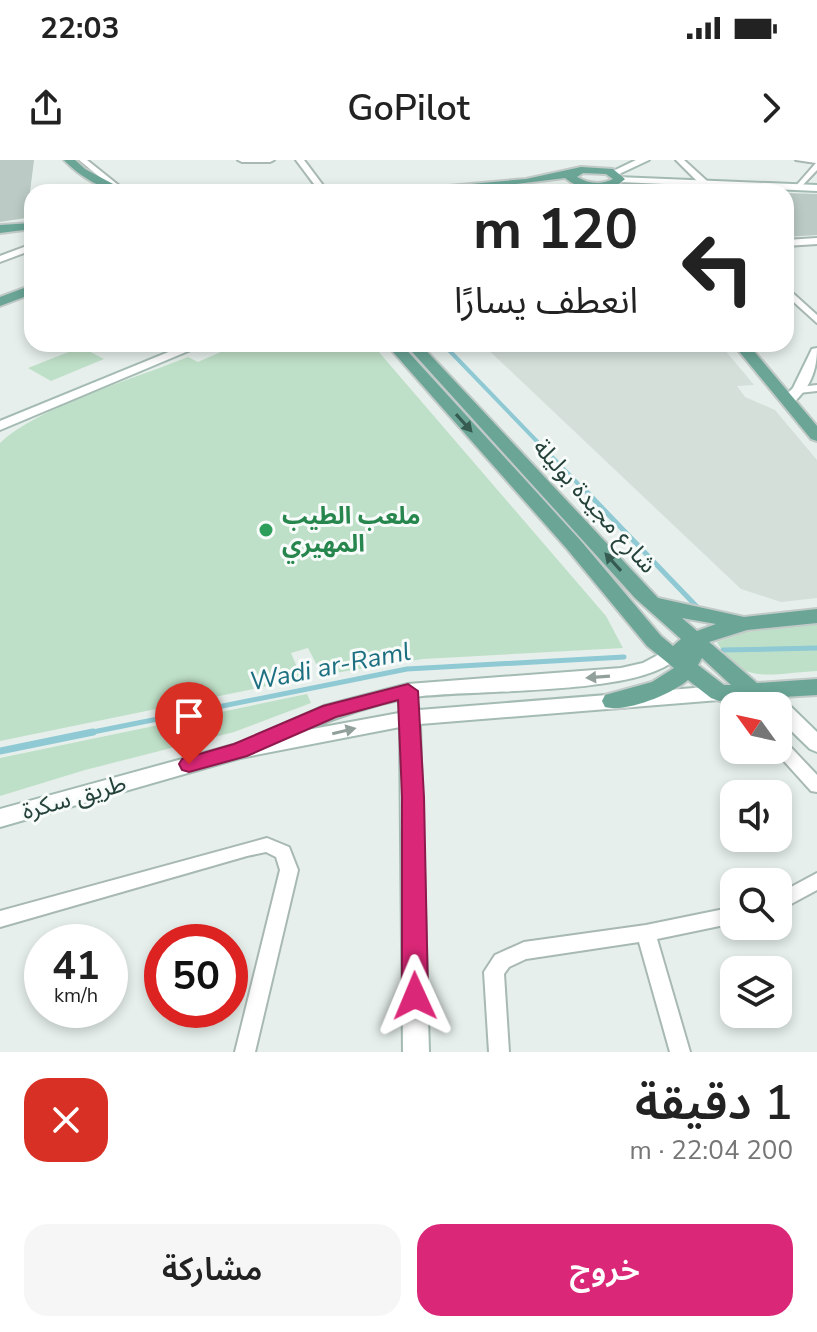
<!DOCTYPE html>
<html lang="ar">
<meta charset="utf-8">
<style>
:root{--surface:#fff;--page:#f6f6f6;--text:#222;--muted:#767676;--accent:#db2777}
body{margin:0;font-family:"Nunito Sans","Noto Sans Arabic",sans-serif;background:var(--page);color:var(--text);direction:rtl;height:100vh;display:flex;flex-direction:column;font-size:30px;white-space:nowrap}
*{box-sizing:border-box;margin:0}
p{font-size:26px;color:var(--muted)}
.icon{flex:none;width:44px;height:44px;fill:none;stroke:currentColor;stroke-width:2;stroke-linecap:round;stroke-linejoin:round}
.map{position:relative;height:892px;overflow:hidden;direction:ltr}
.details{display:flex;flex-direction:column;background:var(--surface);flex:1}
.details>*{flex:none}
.banner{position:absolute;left:24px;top:24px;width:770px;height:168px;border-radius:24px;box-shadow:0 4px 12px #0003;direction:rtl;background:#fff;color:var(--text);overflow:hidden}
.needle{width:52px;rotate:303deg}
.controls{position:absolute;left:720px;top:532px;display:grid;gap:16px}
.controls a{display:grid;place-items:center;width:72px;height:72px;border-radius:16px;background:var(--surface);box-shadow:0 4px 12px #0003;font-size:40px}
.speed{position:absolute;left:24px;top:764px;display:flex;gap:16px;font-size:40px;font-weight:700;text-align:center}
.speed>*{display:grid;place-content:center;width:104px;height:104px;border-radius:50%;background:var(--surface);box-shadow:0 4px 12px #0003;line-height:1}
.speed small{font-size:20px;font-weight:400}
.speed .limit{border:12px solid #d22;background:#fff;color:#111}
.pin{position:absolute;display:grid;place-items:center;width:68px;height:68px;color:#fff;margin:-82px -34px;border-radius:50% 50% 50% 0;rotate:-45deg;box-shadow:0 0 8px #0007}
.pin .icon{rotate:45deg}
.me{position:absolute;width:88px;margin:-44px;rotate:359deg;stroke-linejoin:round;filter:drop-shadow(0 0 6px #0008)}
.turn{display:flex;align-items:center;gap:28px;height:168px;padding:0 24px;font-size:36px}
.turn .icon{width:104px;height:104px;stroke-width:2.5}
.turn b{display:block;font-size:56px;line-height:68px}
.round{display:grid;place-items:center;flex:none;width:84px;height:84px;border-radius:24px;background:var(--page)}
.headline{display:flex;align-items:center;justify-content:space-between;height:136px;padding:0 24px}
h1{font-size:48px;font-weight:600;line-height:60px}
.primary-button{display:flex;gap:16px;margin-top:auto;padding:16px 24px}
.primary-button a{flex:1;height:92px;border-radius:24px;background:var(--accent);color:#fff;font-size:32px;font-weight:600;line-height:92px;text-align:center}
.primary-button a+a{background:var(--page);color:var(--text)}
.status{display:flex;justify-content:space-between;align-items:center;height:56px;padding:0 40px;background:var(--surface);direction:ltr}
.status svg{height:22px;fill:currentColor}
header{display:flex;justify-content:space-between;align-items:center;height:104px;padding:0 24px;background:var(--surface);font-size:36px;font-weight:600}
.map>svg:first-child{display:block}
.built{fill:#d4dfda}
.green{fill:#bfe0c8}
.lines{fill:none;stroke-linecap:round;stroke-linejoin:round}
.stream-far2{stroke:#8ec9d4;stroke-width:4}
.stream-far1{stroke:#8ec9d4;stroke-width:5}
.stream{stroke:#8ec9d4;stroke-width:7}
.building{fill:#bbcac4}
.street-casing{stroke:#a8b8b2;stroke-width:4}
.secondary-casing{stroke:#a4bbb3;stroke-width:4}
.primary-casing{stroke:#c2cac8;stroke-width:4}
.street{fill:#fff;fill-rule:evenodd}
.secondary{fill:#fff;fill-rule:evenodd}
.primary{fill:#6aa596;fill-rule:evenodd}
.oneway{fill:#365b51}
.oneway2{fill:#92a09c}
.route{fill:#db2777;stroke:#8e194d;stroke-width:2}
.leisure-dot{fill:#2e9e5b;stroke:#f7fbf9;stroke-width:3}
.labels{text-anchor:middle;stroke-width:6;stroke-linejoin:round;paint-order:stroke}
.street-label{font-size:24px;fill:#24423a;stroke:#f7fbf9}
.leisure-label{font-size:24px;font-weight:bold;fill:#27864d;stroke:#f7fbf9;text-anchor:start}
.water-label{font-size:26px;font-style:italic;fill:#1c6f80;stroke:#f7fbf9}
</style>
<div class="status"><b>22:03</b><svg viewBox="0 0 49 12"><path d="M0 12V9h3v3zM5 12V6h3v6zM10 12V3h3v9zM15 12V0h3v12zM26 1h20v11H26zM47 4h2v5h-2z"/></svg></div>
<header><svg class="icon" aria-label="forward" viewBox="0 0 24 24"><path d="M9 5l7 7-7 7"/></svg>GoPilot<svg class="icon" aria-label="share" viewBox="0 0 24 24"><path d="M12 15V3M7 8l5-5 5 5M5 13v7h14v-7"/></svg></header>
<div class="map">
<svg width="817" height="892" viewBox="0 0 817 892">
<rect width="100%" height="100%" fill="#e6efeb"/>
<polygon class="built" points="482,184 720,184 754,225 737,226 745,237 775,250 817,300 817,438 781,442 741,429"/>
<g class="green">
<path d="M239 184H372L606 456 623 488 423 499 322 515 308 488 291 493 302 519 0 581V283C38 247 136 218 188 197L198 202Z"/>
<polygon points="81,187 104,199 51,221 28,208"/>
<path d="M817 464V511C773 513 741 527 717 482L746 472Z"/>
<polygon points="307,534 311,543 234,572 85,610 0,636 0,598"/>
</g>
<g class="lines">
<polyline class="stream-far2" points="443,184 584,330"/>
<g class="stream-far1">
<polyline points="583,328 700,450"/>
<polyline points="723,490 817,488"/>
<polyline points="83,574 407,509 624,497"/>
</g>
<polyline class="stream" points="0,591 93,572"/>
</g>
<g class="building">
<polygon points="0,0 34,0 30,32 32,57 0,62"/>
<polygon points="786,33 817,34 817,75 786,77"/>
</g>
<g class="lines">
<defs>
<g id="street">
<polygon points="79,0 87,0 127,32 118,32"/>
<polygon points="238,0 274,0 270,2 242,2"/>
<polygon points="296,0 304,0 328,32 320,32"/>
<polygon points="676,0 684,0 707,21 707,25 701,25"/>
<polygon points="796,0 817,0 817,10 799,29 795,27 816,3"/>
<polygon points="817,78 817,84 786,86 786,80"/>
<polygon points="32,84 32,90 0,102 0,96"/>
<polygon points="786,127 817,155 817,163 786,135"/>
<polygon points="817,225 817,231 799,233 794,230 799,227"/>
<polygon points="719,528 742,542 745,546 734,546 734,551 732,550 711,533 714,529"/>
<polygon points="778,578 784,580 817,615 817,632 811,631 774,590 778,590"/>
<polygon points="267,678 289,687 298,710 255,892 235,892 280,710 276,697 266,692 247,696 0,767 0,751"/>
<polygon points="817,713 817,730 778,751 778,734"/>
<polygon points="734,747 734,763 657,779 690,892 670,892 639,782 526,799 509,807 504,814 509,892 489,892 484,812 495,795 524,782 646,765"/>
</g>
<g id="secondary">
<polygon points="636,0 649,0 617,15 609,13"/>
<polygon points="617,17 817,25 817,31 620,22 617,21"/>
<polygon points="588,22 591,23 591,27 576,32 561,32"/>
<polygon points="188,184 205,184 0,270 0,261"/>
<path d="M817 188C817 211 810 228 793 243H783L781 240 793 228 812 189Z"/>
<path d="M671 488 680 494C650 538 463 528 407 538 373 545 339 556 307 570L399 553 402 541H416L419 550 719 526 726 528 729 533 726 538 719 540 420 564 429 892H403L400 567 240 598 0 667V649L255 579 258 575 324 546 408 524 621 508 643 503Z"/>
<polygon points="778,539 785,541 817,572 817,592 810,589 778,558 778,546 768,546 771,541"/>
</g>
<g id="primary">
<path d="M64 0H75L85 9 128 32C105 32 80 17 64 0Z"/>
<path d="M581 7 613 9 625 19C609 34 582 32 565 18L451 32H410L415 29 526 19ZM583 13 606 14 613 19C601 25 589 24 577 17Z"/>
<polygon points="32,63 32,69 0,73 0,65"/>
<polygon points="32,125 32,134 0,146 0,137"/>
<path d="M386 184H401L581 381 661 476 673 486 681 479 635 438 405 184H420L658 438 744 457 817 449V463L747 470 709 482 757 523 817 519V535L719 541 711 538 688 520C672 534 626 553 605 547L602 541 605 535 652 522 674 508 647 486 567 389ZM682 458 716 464 697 471ZM702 498 731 525H724L698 505Z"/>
<polygon points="733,184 748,184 817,266 817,281 811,279"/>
</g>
</defs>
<use href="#street" class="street-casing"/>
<use href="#secondary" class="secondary-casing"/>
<use href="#primary" class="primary-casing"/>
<use href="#street" class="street"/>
<use href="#secondary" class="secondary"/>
<use href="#primary" class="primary"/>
</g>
<defs><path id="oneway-solid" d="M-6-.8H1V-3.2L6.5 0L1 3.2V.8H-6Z" transform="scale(2)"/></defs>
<g class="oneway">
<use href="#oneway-solid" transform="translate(464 263) rotate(48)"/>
<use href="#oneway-solid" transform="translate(613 402) rotate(-132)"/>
</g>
<g class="oneway2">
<use href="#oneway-solid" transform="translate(598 517) rotate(176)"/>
<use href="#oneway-solid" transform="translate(344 571) rotate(-13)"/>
</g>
<polygon class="route" points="408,524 418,531 424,637 428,836 424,845 415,848 406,845 402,836 402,637 398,540 336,557 247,596 189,612 182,610 179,604 182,599 234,584 323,546"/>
<circle class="leisure-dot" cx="266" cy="370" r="8"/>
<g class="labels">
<g class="street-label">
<text transform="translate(595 346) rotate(48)" y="8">شارع مجيدة بوليلة</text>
<text transform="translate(74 637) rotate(-16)" y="8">طريق سكرة</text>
</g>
<g class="leisure-label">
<text x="282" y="364">ملعب الطيب<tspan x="282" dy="28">المهيري</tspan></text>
</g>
<g class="water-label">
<text transform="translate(330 506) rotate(-11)" y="9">Wadi ar-Raml</text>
</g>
</g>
</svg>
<div class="controls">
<a><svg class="needle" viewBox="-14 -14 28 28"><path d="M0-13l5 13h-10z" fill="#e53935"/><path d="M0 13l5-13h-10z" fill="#767676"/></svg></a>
<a><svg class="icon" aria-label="sound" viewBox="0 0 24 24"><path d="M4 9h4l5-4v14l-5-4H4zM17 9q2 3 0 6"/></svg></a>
<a><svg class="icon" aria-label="search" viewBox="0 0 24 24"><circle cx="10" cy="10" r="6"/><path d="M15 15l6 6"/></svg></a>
<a><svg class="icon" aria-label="layers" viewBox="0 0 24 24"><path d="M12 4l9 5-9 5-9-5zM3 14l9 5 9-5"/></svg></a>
</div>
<div class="speed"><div>41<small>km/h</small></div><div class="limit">50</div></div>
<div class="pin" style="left:189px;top:604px;background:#d93025"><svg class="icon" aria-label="arrive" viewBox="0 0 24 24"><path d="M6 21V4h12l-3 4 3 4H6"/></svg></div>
<svg class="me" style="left:415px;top:836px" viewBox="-20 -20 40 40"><path d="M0-17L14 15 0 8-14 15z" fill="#db2777" stroke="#fff" stroke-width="4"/></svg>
<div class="banner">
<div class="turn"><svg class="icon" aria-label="left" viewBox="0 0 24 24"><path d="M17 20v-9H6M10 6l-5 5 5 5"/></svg><div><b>120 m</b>انعطف يسارًا</div></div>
</div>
</div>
<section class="details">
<div class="headline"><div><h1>1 دقيقة</h1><p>200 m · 22:04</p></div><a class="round" style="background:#d93025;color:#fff"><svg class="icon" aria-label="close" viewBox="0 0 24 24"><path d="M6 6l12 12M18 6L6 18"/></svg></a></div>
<div class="primary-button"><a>خروج</a><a>مشاركة</a></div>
</section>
